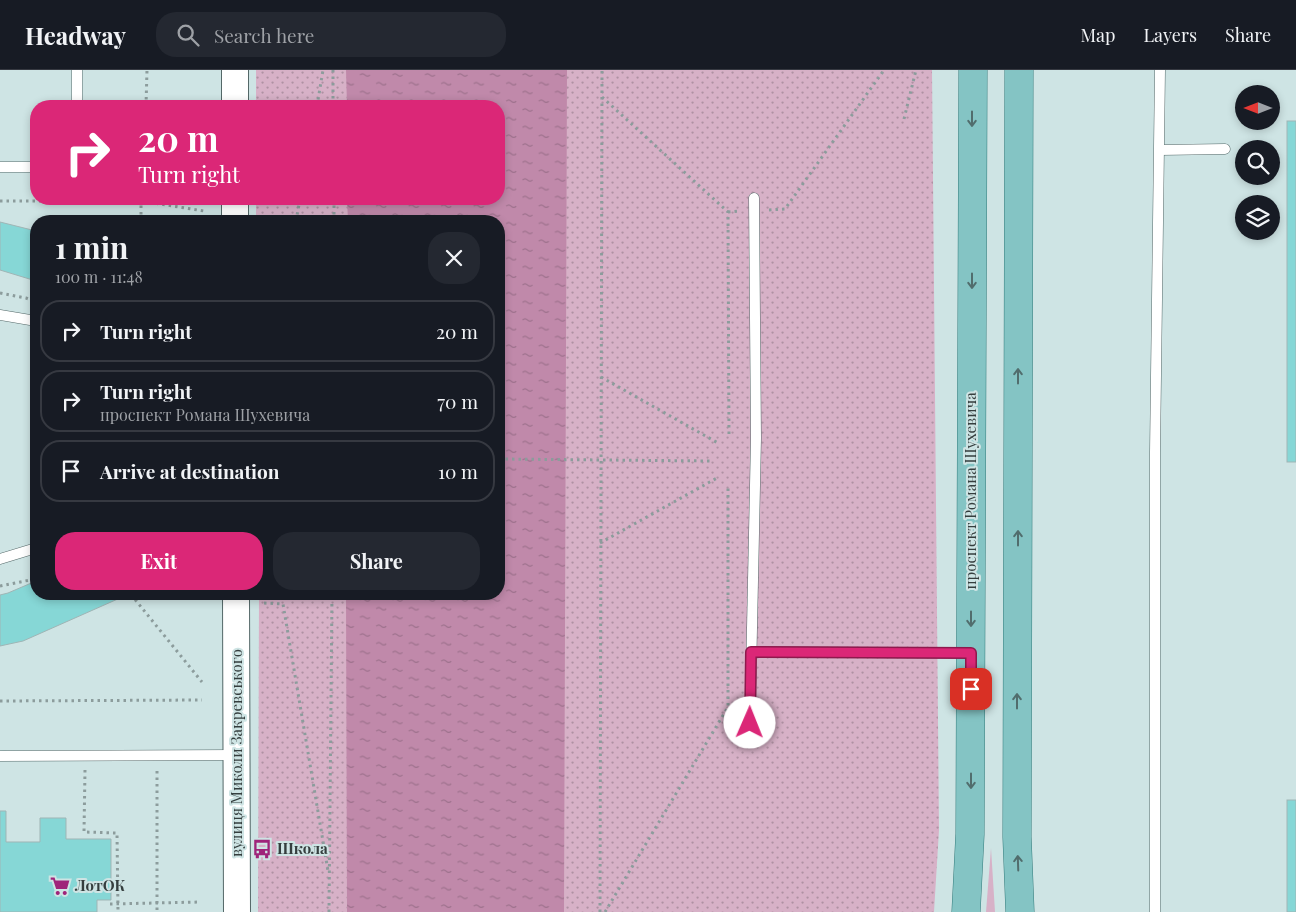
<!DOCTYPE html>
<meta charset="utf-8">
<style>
:root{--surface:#171b24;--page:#242831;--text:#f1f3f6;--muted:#9ea1a6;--line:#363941;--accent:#db2777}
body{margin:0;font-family:"Playfair Display",serif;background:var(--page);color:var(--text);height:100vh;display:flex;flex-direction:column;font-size:19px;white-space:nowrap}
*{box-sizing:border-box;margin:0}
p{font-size:16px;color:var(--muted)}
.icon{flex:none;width:28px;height:28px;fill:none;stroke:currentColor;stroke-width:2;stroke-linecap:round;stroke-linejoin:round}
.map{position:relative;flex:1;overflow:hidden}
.panel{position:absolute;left:30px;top:145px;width:475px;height:385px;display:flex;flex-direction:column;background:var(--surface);border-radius:20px;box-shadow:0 2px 8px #0003}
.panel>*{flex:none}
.banner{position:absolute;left:30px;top:30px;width:475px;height:105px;border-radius:20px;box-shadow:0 2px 8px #0003;background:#db2777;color:#fff;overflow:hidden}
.needle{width:32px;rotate:270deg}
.controls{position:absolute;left:1235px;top:15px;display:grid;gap:10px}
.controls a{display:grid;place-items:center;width:45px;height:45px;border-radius:50%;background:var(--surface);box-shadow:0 2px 8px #0003;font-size:25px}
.pin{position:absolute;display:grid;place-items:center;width:42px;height:42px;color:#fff;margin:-21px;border-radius:10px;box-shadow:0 2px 8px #0006}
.me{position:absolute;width:55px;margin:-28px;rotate:1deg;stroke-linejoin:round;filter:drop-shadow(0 0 4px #0008)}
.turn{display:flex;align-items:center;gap:18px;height:105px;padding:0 25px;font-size:22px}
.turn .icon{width:65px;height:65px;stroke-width:2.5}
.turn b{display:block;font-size:35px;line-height:42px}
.round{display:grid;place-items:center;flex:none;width:52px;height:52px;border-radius:20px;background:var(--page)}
.overview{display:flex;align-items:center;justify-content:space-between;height:85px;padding:0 25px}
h1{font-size:30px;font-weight:700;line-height:38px}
.action{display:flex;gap:10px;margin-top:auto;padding:10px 25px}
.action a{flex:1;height:58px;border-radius:20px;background:var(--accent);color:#fff;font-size:20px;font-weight:700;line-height:58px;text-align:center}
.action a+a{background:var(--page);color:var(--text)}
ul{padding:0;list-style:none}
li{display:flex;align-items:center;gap:15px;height:62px;margin:0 10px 8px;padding:0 15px;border:2px solid var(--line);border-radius:20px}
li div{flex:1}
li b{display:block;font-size:19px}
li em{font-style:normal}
header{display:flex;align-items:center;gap:30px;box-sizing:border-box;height:70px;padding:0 25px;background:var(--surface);border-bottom:1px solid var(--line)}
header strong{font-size:24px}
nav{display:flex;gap:28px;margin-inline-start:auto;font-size:18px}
.search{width:350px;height:45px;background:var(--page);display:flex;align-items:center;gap:12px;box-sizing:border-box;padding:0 18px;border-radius:20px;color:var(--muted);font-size:19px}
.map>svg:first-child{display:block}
.green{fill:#d7b1c7}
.park{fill:url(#park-dots)}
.water{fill:url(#water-ripples)}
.building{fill:#86d7d6;stroke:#9fb5b5}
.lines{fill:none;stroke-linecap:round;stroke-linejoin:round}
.service-casing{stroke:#546868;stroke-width:11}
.tertiary-casing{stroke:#546868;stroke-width:28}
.primary-casing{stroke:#337b7b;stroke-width:29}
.path{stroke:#8c9c9c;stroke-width:3;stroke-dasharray:2.5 4;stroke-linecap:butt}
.service{stroke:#fff;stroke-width:10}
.tertiary{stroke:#fff;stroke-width:26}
.primary{stroke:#84c4c4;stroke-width:28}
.path-bridge{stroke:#8c9c9c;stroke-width:3;stroke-dasharray:2.5 4;stroke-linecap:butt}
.oneway{stroke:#516d6d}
.route-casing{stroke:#8e194d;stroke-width:12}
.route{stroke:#db2777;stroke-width:9}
.labels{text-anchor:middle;stroke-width:4;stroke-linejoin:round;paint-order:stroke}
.street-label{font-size:15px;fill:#353e3e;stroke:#cee4e4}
.poi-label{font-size:15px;font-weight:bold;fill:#353e3e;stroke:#cee4e4;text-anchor:start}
</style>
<header>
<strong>Headway</strong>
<div class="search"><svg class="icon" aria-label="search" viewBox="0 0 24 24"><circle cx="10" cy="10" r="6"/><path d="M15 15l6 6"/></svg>Search here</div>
<nav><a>Map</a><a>Layers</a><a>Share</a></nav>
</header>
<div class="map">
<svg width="1296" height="842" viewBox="0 0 1296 842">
<defs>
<pattern id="park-dots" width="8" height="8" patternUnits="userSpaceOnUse" patternTransform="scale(1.25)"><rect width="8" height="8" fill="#d7b1c7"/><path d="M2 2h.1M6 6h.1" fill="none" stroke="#af91a3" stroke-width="1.8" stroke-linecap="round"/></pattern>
<pattern id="water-ripples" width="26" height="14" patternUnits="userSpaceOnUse" patternTransform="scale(1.25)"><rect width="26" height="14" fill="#c089aa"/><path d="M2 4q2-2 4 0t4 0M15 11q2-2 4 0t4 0" fill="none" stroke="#9d718c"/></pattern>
</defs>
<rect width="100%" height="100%" fill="#cee4e4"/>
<polygon class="green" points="991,778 995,842 986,842"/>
<polygon class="park" points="256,0 932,0 939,760 934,842 258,842 259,524 499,524 499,151 256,151 256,129 499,129 499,36 256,36"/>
<polygon class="water" points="346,0 567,0 564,842 347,842 346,524 499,524 499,151 348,151 347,129 499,129 499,36 347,36"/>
<g class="building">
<rect x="1287" y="51" width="9" height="341"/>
<polygon points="0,152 36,161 36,211 0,200"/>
<polygon points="36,511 36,524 129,524 23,571 0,576 0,525 8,523"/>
<rect x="1287" y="730" width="9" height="112"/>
<polygon points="0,741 6,741 6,772 40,772 40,748 66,748 66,769 111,769 111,830 97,830 97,842 0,842"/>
</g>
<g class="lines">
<defs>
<g id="service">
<polyline points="77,0 77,36"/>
<polyline points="1160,80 1225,79"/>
<polyline points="0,97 36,97"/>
<polyline points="0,245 36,251"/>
<polyline points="0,489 36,478"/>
<polyline points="751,582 970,583"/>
<polyline points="750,653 756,368 754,128"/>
<polyline points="0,686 236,685"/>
<polyline points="1155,842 1155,382 1160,0"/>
</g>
<g id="tertiary">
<polyline points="235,36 235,0"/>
<polyline points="235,129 235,151"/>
<polyline points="236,524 237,842"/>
</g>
<g id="primary">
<polyline points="1019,0 1017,767 1020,842"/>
<polyline points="966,842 970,764 973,0"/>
</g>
</defs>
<use href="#service" class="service-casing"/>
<use href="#tertiary" class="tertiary-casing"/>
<use href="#primary" class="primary-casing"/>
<g class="path">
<polyline points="333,0 333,36"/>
<polyline points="602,27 728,142 729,367"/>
<polyline points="146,36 147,0"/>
<polyline points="317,36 323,0"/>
<polyline points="904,49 916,0"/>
<polyline points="334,129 334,151"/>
<polyline points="0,131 141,131 204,141"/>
<polyline points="769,140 785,139 884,0"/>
<polyline points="728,142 740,141"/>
<polyline points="141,151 141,129"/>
<polyline points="296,151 300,129"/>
<polyline points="0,223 26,228 36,232"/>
<polyline points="601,307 718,373"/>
<polyline points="600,473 717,408"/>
<polyline points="0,516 30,510 36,507"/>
<polyline points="132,524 133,527 202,612"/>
<polyline points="264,533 283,534 328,801"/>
<polyline points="0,631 202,630"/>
<polyline points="85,700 84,762 117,763 118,842"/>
<polyline points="157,701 157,842"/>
<polyline points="110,834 201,832"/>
<polyline points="329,842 332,524"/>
<polyline points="600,842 602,0"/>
<polyline points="605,842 728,637 728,415"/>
</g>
<use href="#service" class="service"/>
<use href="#tertiary" class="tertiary"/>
<use href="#primary" class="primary"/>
<polyline class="path-bridge" points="499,389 710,391"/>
</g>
<defs><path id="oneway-shaft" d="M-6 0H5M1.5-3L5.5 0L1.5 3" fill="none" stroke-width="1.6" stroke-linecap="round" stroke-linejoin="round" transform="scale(1.25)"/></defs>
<g class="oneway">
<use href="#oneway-shaft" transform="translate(972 49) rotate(90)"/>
<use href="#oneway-shaft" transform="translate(972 211) rotate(90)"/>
<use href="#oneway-shaft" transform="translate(1018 306) rotate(-90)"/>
<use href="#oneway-shaft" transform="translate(1018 468) rotate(-90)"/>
<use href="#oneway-shaft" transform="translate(971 549) rotate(90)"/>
<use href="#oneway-shaft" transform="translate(1017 631) rotate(-90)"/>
<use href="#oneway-shaft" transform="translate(971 711) rotate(90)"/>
<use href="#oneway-shaft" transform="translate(1018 793) rotate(-92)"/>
</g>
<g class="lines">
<defs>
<polyline id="route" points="750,653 751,582 971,583 971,619"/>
</defs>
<use href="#route" class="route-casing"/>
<use href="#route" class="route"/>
</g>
<defs>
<symbol id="bus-bare" viewBox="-9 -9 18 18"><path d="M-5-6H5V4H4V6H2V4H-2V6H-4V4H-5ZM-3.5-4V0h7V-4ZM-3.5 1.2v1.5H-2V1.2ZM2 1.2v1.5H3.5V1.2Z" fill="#9f247a" stroke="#cee4e4" stroke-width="2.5" paint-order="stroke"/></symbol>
<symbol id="supermarket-bare" viewBox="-9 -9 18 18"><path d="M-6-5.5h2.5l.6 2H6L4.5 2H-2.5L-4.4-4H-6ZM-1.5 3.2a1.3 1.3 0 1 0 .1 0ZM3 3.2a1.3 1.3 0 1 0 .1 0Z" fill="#9f247a" stroke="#cee4e4" stroke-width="2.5" paint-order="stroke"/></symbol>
</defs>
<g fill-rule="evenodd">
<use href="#bus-bare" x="248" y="765" width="28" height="28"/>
<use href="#supermarket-bare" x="46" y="802" width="28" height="28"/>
</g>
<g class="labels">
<g class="street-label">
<text transform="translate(971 421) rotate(-90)" y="5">проспект Романа Шухевича</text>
<text transform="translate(237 683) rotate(-90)" y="5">вулиця Миколи Закревського</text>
</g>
<g class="poi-label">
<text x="277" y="784">Школа</text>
<text x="75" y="821">ЛотОК</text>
</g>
</g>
</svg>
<div class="controls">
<a><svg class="needle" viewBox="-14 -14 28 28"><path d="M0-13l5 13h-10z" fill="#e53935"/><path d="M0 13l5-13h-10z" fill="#9ea1a6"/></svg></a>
<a><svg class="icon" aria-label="search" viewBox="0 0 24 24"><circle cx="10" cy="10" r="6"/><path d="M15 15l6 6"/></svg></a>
<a><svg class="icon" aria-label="layers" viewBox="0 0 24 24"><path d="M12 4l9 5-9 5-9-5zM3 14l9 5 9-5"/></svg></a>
</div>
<div class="pin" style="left:971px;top:619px;background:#d93025"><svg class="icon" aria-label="arrive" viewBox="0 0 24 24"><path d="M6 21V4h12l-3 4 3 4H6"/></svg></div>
<svg class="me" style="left:750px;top:653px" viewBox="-20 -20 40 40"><circle r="19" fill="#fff"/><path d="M0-13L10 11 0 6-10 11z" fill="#db2777"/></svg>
<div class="banner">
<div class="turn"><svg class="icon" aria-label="right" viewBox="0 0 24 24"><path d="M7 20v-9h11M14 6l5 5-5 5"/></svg><div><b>20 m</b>Turn right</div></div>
</div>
<section class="panel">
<div class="overview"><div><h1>1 min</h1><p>100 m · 11:48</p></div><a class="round"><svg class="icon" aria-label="close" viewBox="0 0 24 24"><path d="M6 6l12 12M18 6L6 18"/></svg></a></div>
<ul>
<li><svg class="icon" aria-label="right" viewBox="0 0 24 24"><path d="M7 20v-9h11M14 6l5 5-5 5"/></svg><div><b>Turn right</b></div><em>20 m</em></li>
<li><svg class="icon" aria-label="right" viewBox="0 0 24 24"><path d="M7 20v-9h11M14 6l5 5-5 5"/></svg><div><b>Turn right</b><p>проспект Романа Шухевича</p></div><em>70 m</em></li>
<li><svg class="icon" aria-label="arrive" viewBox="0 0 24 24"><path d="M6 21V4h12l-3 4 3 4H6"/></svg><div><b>Arrive at destination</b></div><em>10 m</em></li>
</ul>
<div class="action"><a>Exit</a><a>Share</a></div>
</section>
</div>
